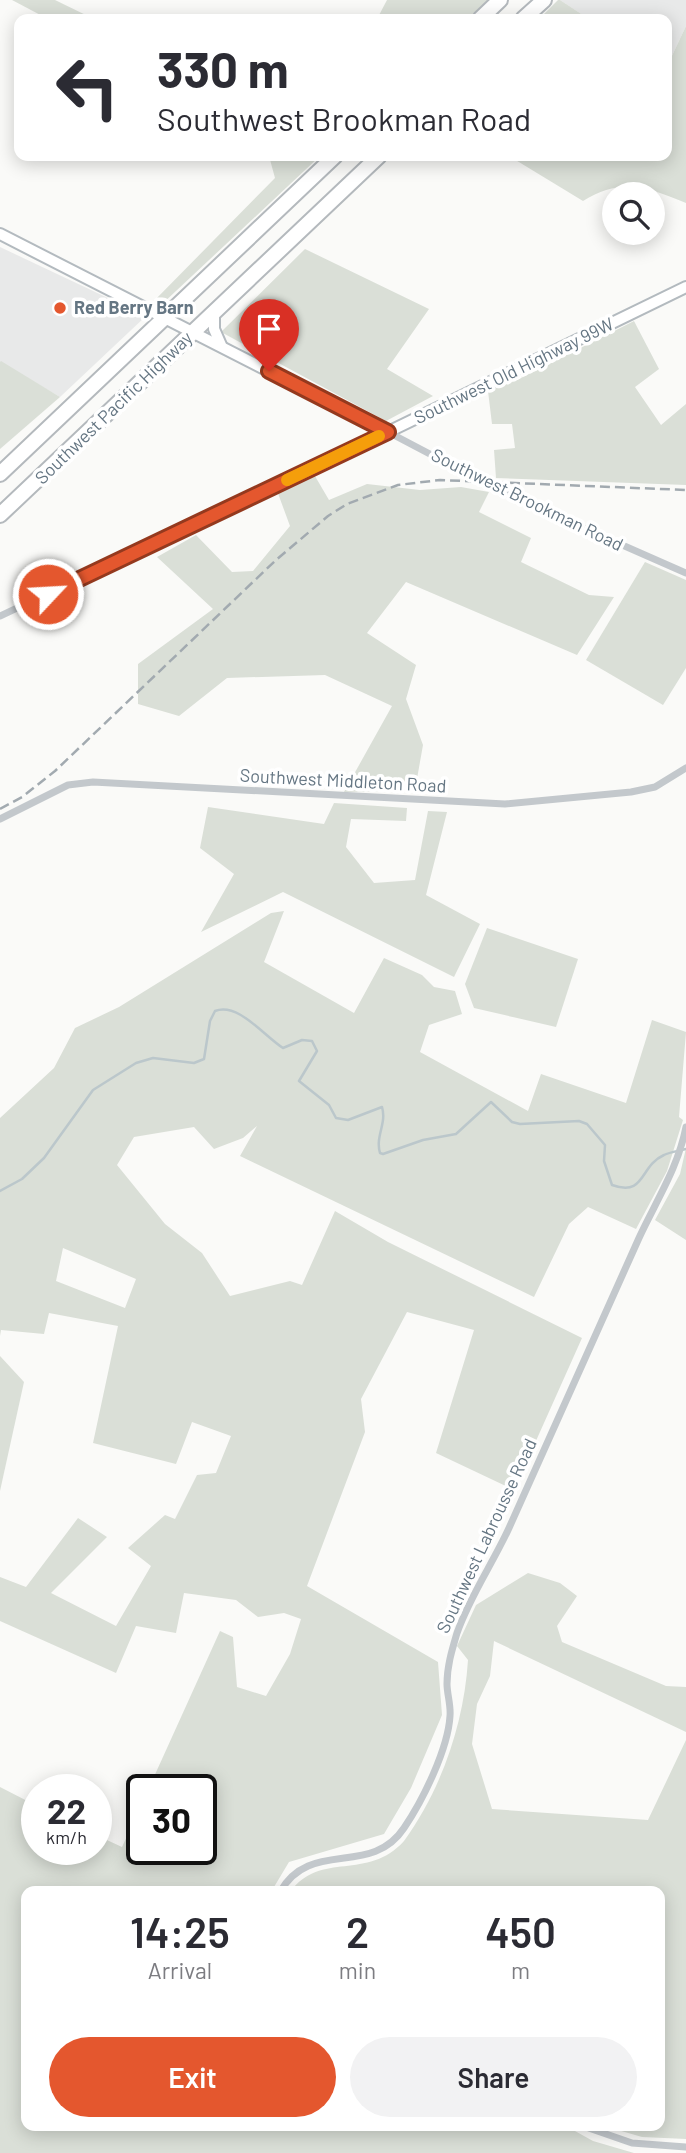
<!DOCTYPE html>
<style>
:root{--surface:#fff;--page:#f2f2f3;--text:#2b2b33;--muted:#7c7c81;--accent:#e4572e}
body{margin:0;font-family:Barlow,sans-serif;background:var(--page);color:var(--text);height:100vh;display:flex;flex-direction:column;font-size:26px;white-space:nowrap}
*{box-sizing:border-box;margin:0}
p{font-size:23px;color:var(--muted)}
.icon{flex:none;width:38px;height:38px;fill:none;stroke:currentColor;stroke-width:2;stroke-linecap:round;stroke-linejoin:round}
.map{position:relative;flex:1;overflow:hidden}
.panel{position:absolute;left:21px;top:1886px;width:644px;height:245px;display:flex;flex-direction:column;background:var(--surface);border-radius:14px;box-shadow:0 4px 18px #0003}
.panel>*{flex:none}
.hud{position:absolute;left:14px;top:14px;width:658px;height:147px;border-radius:14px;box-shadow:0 4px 18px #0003;background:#fff;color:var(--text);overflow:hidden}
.fabs{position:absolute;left:602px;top:182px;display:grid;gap:14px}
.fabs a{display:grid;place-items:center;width:63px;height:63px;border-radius:50%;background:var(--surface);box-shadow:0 4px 18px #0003;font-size:35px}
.speed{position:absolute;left:21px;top:1774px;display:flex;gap:14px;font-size:35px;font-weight:700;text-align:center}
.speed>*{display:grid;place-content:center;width:91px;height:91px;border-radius:50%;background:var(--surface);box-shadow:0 4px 18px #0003;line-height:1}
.speed small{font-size:18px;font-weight:400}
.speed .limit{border:4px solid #111;border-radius:10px;background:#fff;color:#111}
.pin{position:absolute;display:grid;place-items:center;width:60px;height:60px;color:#fff;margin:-72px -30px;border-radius:50% 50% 50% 0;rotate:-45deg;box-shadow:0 0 7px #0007}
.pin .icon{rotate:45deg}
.me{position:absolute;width:77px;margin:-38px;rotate:65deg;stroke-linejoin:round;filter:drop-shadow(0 0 5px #0008)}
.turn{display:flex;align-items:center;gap:24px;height:147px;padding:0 28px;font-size:32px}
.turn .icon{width:91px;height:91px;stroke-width:2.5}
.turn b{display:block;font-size:49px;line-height:60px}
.eta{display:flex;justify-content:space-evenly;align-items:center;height:119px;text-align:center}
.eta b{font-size:42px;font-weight:600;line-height:49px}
.primary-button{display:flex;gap:14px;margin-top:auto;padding:14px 28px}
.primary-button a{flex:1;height:80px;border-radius:42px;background:var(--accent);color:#fff;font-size:28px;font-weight:600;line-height:80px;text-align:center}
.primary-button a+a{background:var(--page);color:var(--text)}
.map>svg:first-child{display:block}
.built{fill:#e8e9e9}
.green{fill:#dadfd7;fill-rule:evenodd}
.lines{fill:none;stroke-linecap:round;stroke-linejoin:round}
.stream{stroke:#bbc7cb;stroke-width:2.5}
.secondary-casing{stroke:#b3babf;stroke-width:14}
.highway-casing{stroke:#b4b9bd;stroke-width:18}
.street{stroke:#c3c8cc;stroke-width:7}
.secondary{stroke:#fff;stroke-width:10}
.highway{stroke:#fff;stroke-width:14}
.rail{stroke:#a2aab0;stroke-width:2.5;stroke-dasharray:10 5;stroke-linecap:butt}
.route-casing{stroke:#94391e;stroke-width:18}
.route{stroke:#e4572e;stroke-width:12}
.slow{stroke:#f59e0b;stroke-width:12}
.poi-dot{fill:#e4572e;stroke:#fff;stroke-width:2.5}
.labels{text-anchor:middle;stroke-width:7;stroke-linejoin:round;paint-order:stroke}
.poi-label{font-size:18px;font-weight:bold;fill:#657683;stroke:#fff;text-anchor:start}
.street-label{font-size:18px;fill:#657683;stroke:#fff}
</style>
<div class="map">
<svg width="686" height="2153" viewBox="0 0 686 2153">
<rect width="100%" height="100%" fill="#fafaf8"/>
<g class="built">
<polygon points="560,0 686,0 686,26 670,60 667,59 667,19 589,19"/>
<polygon points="0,247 146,316 60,397 0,362"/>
</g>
<g class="green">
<polygon points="12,0 55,0 94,19 48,19"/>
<polygon points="387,0 488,0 467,19 377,19"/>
<polygon points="558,0 560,0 589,19 539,19"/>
<path d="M686 26V203C648 187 621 177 583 201L509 156H667V59L670 60Z"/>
<polygon points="269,156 320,156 160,306 151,304 275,178"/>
<polygon points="305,249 429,309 387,369 433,396 386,421 221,332"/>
<polygon points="634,321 659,369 635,387 661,425 686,404 686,485 496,478 494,450 515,448 512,424 492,424 488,391 521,378"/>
<polygon points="1,361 60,397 0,449 0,362"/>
<polygon points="312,471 329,500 367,484 420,490 461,487 489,492 479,512 531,538 521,562 589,595 614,597 577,655 406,582 367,633 416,665 406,699 423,745 415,790 344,792 392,706 325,675 227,678 179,716 138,704 138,664 213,609 157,557 196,535 232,572 253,571 290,526 276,488"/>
<polygon points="645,562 686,580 686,668 663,705 586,660"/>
<polygon points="334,803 407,808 406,821 351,819 346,847 374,883 415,880 428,811 447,812 426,895 480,924 454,977 283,892 201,932 234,874 200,848 208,807 324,824"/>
<path d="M284 911 264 962 354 1013 384 958 422 975 434 987 455 991 462 1014 429 1025 420 1052 528 1111 541 1074 626 1103 652 1020 686 1032 679 1117 683 1120 667 1171 636 1229 588 1207 569 1224 534 1297 240 1156 257 1126 243 1138 214 1149 194 1127 134 1137 117 1165 165 1224 202 1253 230 1296 290 1281 302 1285 335 1211 388 1242 582 1338 514 1490 436 1453 474 1330 407 1312 361 1399 365 1432 307 1586 438 1662 442 1715 411 1788 384 1834 289 1862 271 1892H26V2126H566L593 2141 634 2153H0V1787L37 1806V1850H96V1835L122 1847 142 1804V1850H201V1790H148L220 1631 233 1637 237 1687 266 1696 290 1654 301 1619 284 1613 258 1617 236 1600 184 1593 176 1633 136 1626 116 1673 0 1621V1577L26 1587 78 1518 107 1537 51 1593 116 1626 151 1566 128 1548 165 1515 175 1519 197 1475 216 1473 231 1436 192 1422 176 1464 93 1443 118 1326 49 1313 44 1334 1 1330 0 1336V1118L54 1068 75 1028 119 1007 271 913ZM63 1248 136 1279 125 1308 56 1281Z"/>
<polygon points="487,928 578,959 556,1027 474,1008 465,984"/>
<polygon points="686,1148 686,1240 655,1220 680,1174"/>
<polygon points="0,1356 24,1382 0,1491"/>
<path d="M528 1573 560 1583 577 1596 557 1626 562 1642 666 1686 686 1687V1732L494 1641 490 1676 477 1704 472 1744 492 1809 648 1820 686 1740V2139L642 2137 604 2126H660V1892H290C321 1850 367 1882 404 1841 441 1790 464 1724 468 1660L457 1646 476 1605Z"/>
</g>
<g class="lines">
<path class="stream" d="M0 1191 22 1179 44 1158 93 1090 136 1063 153 1058 194 1063 204 1059 210 1021 215 1011C238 1002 263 1035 283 1048L302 1040 312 1041 317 1051 299 1081 329 1105 336 1118 348 1120 382 1107C387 1124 375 1136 380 1153L383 1154 423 1140 456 1134 491 1102 512 1122 520 1124 579 1121 587 1124 605 1145 604 1161 612 1185C646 1197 639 1166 664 1155 670 1152 679 1151 686 1149"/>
<defs>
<g id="secondary">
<polyline points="0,234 388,432 686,287"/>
<polyline points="214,313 214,329 221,345"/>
</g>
<g id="highway">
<polyline points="480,19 500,0"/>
<polyline points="523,19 544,0"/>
<polyline points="0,474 335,156"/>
<polyline points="0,515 379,156"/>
</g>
</defs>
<use href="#secondary" class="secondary-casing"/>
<use href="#highway" class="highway-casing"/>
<g class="street">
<polyline points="0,616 388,432 504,493 686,573"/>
<polyline points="0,819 68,785 93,782 505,804 631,792 655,787 686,768"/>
<path d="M280 1892C310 1838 371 1878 404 1828 423 1800 448 1749 450 1716 451 1705 447 1694 447 1684 447 1666 452 1650 457 1633 470 1596 493 1563 509 1528 553 1432 596 1335 639 1238 656 1201 678 1168 686 1127"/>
<polyline points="583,2126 632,2143 686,2147"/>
</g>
<use href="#secondary" class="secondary"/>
<use href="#highway" class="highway"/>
<polyline class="rail" points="0,809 22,797 55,771 276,560 328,516 347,504 398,485 440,480 686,490"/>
</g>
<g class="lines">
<defs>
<polyline id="route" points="48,594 388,432 269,371"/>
</defs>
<use href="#route" class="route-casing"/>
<use href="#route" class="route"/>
<polyline class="slow" points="287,480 379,436"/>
</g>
<circle class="poi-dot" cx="60" cy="308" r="7"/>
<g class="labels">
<g class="poi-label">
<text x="74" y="314">Red Berry Barn</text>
</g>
<g class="street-label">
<text transform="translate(514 371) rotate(-26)" y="6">Southwest Old Highway 99W</text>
<text transform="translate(114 408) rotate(-44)" y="6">Southwest Pacific Highway</text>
<text transform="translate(527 500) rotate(26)" y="6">Southwest Brookman Road</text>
<text transform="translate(343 781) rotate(3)" y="6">Southwest Middleton Road</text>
<text transform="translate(487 1536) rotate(-65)" y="6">Southwest Labrousse Road</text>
</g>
</g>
</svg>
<div class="fabs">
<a><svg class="icon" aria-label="search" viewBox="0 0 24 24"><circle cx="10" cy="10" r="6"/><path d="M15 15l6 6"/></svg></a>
</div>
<div class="speed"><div>22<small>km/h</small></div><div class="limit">30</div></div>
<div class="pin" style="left:269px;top:371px;background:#d93025"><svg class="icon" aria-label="arrive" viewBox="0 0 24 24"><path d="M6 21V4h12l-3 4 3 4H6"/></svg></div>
<svg class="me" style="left:48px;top:594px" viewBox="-20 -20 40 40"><circle r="17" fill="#e4572e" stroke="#fff" stroke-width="3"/><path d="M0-11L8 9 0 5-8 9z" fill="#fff"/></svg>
<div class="hud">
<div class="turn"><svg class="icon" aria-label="left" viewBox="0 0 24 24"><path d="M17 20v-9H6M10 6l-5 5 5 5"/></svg><div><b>330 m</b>Southwest Brookman Road</div></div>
</div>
<section class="panel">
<div class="eta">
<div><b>14:25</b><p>Arrival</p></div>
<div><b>2</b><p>min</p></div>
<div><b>450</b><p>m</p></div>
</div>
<div class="primary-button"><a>Exit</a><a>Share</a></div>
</section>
</div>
